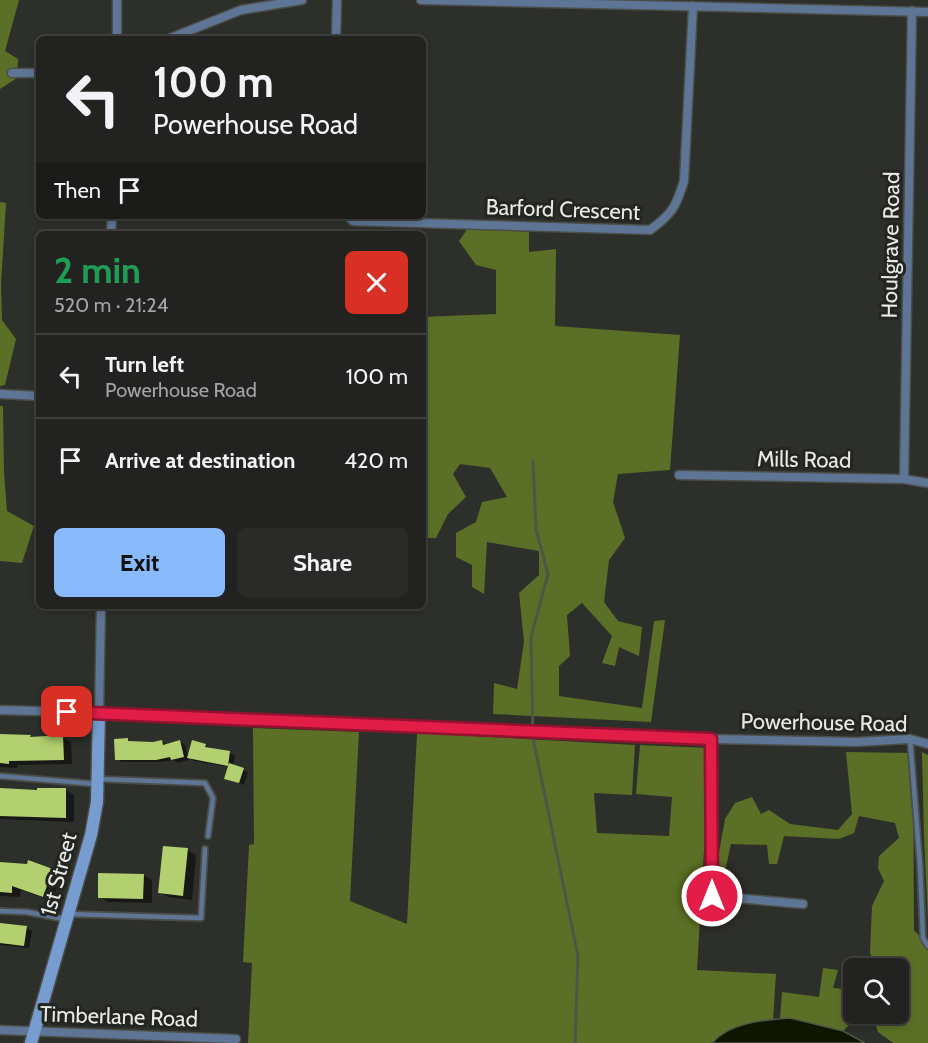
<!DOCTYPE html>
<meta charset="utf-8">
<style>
:root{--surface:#222320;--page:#2a2b29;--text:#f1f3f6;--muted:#a2a4a5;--line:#3f403e;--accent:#89bafc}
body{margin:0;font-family:Cabin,sans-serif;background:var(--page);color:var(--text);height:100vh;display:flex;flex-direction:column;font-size:22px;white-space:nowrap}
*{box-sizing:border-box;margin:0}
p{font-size:20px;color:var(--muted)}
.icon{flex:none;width:33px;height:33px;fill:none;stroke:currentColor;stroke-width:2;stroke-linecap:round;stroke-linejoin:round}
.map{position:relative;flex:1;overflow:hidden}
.drawer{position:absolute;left:36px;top:231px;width:390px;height:378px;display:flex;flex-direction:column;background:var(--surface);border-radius:9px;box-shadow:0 3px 9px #0003,0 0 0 2px var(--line)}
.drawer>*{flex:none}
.banner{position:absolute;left:36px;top:36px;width:390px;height:183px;border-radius:9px;box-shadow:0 3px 9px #0003,0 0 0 2px var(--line);background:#222320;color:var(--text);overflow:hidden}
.fabs{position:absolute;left:843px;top:958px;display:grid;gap:12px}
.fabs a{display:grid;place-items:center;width:66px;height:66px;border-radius:9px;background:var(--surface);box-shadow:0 3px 9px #0003,0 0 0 2px var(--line);font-size:30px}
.pin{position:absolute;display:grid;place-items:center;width:51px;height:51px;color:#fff;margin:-26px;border-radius:12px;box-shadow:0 3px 9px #0006}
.me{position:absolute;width:66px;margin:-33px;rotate:0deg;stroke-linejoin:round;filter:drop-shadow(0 0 4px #0008)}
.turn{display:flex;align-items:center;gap:21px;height:126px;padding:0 18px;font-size:27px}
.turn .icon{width:78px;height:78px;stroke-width:2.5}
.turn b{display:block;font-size:42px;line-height:51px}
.then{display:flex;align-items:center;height:57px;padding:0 18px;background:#0003;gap:12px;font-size:22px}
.round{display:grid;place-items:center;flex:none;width:63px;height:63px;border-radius:9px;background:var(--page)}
.overview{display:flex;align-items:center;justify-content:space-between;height:102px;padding:0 18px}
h1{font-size:36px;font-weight:700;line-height:45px;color:#1e9e55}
.action{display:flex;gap:12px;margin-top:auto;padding:12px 18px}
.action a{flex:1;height:69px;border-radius:9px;background:var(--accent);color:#111;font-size:24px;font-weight:700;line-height:69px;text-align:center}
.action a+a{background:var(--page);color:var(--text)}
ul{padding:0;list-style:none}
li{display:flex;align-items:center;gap:18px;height:84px;padding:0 18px;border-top:2px solid var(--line)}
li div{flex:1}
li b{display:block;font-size:22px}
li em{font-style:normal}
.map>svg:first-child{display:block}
.forest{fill:#5b7026}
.water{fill:#0f1600;stroke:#505646;stroke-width:1.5}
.shadow{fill:#0007}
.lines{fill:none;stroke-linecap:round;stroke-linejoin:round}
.stream{stroke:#505646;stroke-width:3}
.building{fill:#b2d06f}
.lane-casing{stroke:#4b4d48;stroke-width:8}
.street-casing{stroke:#4b4d48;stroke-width:11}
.secondary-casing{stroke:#4b4d48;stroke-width:15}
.lane{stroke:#5e7595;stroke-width:4.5}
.street{stroke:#5e7595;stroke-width:8}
.secondary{stroke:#779dd0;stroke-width:12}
.route-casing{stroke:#92132f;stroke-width:15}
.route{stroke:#e11d48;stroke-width:10}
.labels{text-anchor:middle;stroke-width:6;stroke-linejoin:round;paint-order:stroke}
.street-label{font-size:22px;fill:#e9eae8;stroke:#232521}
</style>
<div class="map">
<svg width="928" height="1043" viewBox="0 0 928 1043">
<rect width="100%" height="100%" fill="#2d2f2a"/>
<g class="forest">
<polygon points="0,0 19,0 5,51 18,59 17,78 0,89"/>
<polygon points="0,202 6,203 1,285 2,320 16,339 5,385 0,386"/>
<polygon points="468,228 529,232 529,252 556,249 555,326 680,335 670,470 618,474 613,502 625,538 609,560 604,602 618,621 642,627 639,656 619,647 615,666 602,663 612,636 582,603 567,615 570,656 559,666 559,696 642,708 654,621 665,620 651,722 493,714 494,683 517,689 524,642 519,593 539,575 539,551 487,542 484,594 472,587 472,565 456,557 456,533 476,522 482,502 507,497 490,468 460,464 453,474 466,497 448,514 436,538 423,538 423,453 427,400 423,367 423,317 496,314 496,270 476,265 459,241"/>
<polygon points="0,406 3,406 4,473 7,511 34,526 22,563 0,561"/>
<path d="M253 728 359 732 350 901 407 924 417 733 635 745 632 795 594 793 597 833 669 836 672 797 636 794 640 745 710 748 697 970 776 974 773 1020C752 1021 726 1027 712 1043H248L252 963 243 962 249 845 254 844Z"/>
<polygon points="846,752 913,753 914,930 928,946 928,1043 893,1043 878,1032 872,1014 898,1014 898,969 877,969 870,953 872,906 884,881 878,868 879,856 899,838 895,823 859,816 854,833 839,839 784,836 777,864 769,864 767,845 731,844 725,871 717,863 725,819 735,803 752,797 761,814 769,810 790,824 838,830 852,814"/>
<polygon points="922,752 928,755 928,921 924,837"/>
<polygon points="823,968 838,970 833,988 853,990 854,1014 859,1015 843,1031 790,1018 780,1019 782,992 819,997"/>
</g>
<path class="water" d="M790 1018 843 1031 865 1043H712C730 1022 764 1020 790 1018Z"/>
<g class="shadow">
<polygon points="0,736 33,738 62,737 71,742 72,764 17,765 17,768 0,767"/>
<polygon points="127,740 132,743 153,743 161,741 168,745 180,742 185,745 189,760 178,763 173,760 162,762 122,762 116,759"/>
<polygon points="205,746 235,755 233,766 248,772 244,785 225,778 229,767 194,761 189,758"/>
<polygon points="0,789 38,791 66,790 74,795 74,822 0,819"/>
<polygon points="187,850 196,855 192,900 168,897 160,892"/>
<polygon points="0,864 52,871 61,876 52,901 21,890 20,897 0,896"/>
<polygon points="143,875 152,880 152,903 108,902 99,897"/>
<polygon points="0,925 26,928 32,931 29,948 0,945"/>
</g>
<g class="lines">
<polyline class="stream" points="533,461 536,529 548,574 531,637 533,738 578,956 575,1043"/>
</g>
<g class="building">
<polygon points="0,734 31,735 30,737 63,735 64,760 9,761 9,764 0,763"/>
<polygon points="128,738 128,741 153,742 162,740 163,745 180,740 184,757 171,760 170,757 156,760 115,760 114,739"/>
<polygon points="192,740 206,744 205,747 230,751 228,766 229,763 244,768 239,783 224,779 228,766 187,758"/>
<polygon points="0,788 37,790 37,788 66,788 66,818 0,816"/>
<polygon points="163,846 188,848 183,896 158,893"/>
<polygon points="28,860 53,869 43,897 12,886 12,893 0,892 0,862 27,864"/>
<polygon points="98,873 144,874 143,899 98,898"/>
<polygon points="0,923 27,926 24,946 0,943"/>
</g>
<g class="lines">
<defs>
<g id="lane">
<polyline points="910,739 920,865 923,938 928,946"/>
<polyline points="0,776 96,784"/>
<polyline points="98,779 205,783 213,798 208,836"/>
<polyline points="0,911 27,912 64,919"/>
<polyline points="69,914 201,918 205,849"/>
</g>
<g id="street">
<polyline points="421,0 928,12"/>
<polyline points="117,39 117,0"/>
<polyline points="168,39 241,10 302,0"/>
<polyline points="336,39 337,0"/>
<polyline points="12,73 39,73"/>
<path d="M348 216 353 221 650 230C672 214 676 207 684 181L693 6"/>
<polyline points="111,234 112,216"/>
<polyline points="0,394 39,396"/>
<polyline points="679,475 904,479 928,483"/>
<polyline points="904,479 912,11"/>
<polyline points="0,710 107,713 711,739 857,742 910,739 928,744"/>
<polyline points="99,713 101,606"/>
<polyline points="711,739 712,896 803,904"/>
<polyline points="0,1030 236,1039"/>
</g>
<polyline id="secondary" points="31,1043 91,835 97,802 99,713"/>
</defs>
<use href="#lane" class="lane-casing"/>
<use href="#street" class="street-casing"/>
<use href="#secondary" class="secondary-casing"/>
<use href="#lane" class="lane"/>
<use href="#street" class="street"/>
<use href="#secondary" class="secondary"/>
</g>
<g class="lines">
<defs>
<polyline id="route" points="67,712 711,739 712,896"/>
</defs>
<use href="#route" class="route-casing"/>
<use href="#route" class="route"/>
</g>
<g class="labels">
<g class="street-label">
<text transform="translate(563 209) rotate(2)" y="8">Barford Crescent</text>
<text transform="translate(890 245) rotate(-89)" y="8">Houlgrave Road</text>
<text transform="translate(804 459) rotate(1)" y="8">Mills Road</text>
<text transform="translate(824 722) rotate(1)" y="8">Powerhouse Road</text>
<text transform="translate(58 874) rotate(-75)" y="8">1st Street</text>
<text transform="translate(119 1016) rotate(2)" y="8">Timberlane Road</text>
</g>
</g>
</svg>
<div class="fabs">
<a><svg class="icon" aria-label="search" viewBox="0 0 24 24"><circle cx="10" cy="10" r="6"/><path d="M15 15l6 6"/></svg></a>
</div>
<div class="pin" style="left:67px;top:712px;background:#d93025"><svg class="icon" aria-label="arrive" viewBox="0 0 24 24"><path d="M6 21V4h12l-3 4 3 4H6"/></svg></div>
<svg class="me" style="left:712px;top:896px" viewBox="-20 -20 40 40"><circle r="17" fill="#e11d48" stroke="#fff" stroke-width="3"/><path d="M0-11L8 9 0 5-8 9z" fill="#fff"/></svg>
<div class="banner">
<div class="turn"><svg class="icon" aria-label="left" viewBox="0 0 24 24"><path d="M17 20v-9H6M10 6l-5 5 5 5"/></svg><div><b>100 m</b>Powerhouse Road</div></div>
<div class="then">Then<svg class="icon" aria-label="arrive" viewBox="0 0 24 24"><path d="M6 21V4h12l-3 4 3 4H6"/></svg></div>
</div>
<section class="drawer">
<div class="overview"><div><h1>2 min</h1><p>520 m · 21:24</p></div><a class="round" style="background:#d93025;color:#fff"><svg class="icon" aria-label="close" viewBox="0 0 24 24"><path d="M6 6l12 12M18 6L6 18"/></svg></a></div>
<ul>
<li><svg class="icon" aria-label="left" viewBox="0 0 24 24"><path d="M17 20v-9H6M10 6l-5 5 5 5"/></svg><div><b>Turn left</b><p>Powerhouse Road</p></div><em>100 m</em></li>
<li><svg class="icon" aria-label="arrive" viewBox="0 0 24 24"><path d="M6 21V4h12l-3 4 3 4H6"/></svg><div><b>Arrive at destination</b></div><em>420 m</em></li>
</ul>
<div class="action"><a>Exit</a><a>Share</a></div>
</section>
</div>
